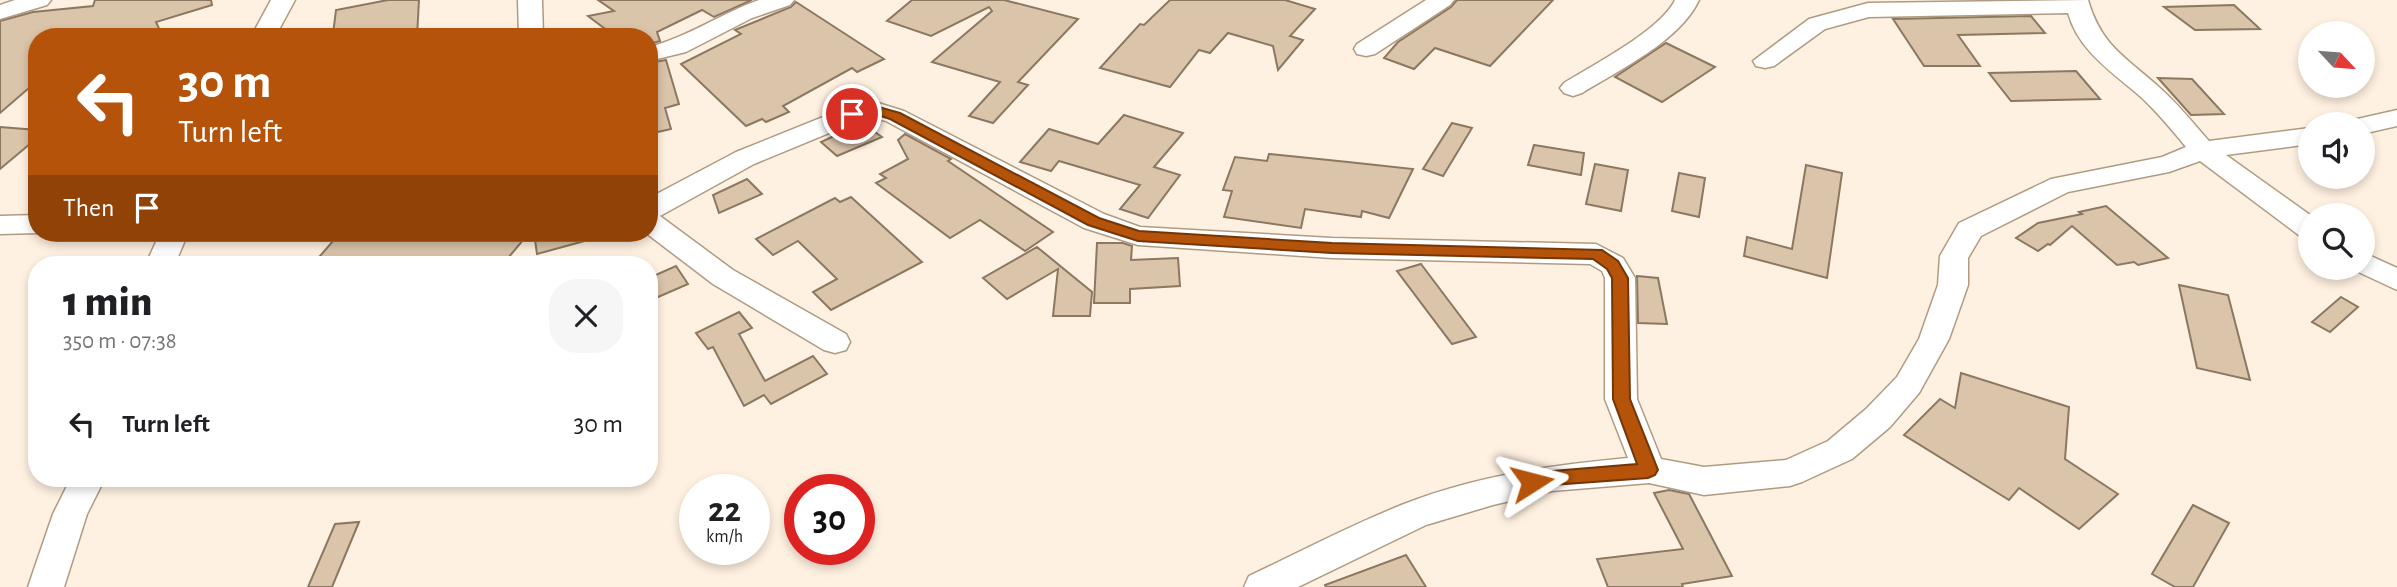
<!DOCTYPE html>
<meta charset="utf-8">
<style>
:root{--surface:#fff;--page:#f6f6f6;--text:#202124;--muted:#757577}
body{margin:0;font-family:"Alegreya Sans",sans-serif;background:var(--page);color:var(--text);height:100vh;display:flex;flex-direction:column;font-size:26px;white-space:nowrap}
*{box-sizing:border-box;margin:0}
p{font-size:23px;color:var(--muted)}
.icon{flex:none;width:38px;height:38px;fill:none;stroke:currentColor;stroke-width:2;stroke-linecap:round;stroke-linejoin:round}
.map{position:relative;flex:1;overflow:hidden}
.details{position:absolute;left:28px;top:256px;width:630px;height:231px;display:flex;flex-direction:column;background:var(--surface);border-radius:28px;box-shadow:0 4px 10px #0003}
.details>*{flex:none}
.hud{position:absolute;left:28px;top:28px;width:630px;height:214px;border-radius:28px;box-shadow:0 4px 10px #0003;background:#b45309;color:#fff;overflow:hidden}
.needle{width:46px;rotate:116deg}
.tools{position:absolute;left:2298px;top:21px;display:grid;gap:14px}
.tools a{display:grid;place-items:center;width:77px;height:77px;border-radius:50%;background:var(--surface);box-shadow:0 4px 10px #0003;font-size:35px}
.speed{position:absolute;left:679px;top:474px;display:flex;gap:14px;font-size:35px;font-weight:700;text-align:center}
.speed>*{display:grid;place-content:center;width:91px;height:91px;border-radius:50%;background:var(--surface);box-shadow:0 4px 10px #0003;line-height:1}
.speed small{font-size:18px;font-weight:400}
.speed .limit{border:10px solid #d22;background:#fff;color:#111}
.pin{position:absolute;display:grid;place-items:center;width:60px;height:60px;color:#fff;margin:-30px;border:4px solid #fff;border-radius:50%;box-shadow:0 2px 7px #0007}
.me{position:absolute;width:77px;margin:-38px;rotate:81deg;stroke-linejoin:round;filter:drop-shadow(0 0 5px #0008)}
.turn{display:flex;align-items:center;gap:24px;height:147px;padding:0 35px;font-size:32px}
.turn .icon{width:91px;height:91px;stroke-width:2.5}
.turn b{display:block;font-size:49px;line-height:60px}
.then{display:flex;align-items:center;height:66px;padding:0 35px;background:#0003;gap:14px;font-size:26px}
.round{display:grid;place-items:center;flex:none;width:74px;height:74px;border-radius:28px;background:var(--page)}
.head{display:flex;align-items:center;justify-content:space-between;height:119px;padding:0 35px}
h1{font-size:42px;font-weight:800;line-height:52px}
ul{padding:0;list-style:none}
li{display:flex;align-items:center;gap:21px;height:98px;padding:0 35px}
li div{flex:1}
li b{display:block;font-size:26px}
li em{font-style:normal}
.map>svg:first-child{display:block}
.building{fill:#dac4aa;stroke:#8c7760;stroke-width:2}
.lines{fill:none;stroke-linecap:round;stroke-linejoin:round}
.minor-casing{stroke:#b09b82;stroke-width:3}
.minor{fill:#fff;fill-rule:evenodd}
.route{fill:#b45309;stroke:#753606;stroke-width:2}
</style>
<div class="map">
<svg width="2397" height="587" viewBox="0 0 2397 587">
<rect width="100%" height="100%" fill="#fff1e1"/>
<g class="building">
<polygon points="95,0 211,0 212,5 156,22 163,37 37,37 37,81 0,113 0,21 33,12 93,6"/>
<polygon points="388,0 419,0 417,37 346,37 347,31 333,34 336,10"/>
<polygon points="598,0 752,0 714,17 702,10 657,32 660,41 649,44 649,37 616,37 588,16 614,11"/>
<polygon points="912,0 1004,0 1078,19 1018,82 1028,85 993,123 969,116 1000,82 932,62 992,11 989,7 931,36 887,21"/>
<polygon points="1170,0 1285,0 1315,9 1290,36 1303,40 1278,70 1273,46 1228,33 1210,53 1199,50 1170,87 1100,68 1140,24 1144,25"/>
<polygon points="1457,0 1553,0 1490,66 1435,48 1414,69 1384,58 1398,42 1451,7"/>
<polygon points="796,2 884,59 857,72 852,68 783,106 789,112 766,122 762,119 746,126 681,64 741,34 735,30 791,7"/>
<polygon points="2234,5 2260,29 2195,30 2164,7"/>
<polygon points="2031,16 2045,33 1958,35 1980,66 1924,66 1893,19"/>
<polygon points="1666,43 1715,67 1662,102 1615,77"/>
<polygon points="666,60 679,104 665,108 671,129 649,134 649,63"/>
<polygon points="2076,71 2100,99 2011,101 1989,73"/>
<polygon points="2158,78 2192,79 2224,114 2191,115"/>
<polygon points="1124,115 1183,133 1154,167 1180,175 1148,218 1120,209 1140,185 1059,161 1051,171 1020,162 1049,129 1098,144"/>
<polygon points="862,123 882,137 837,156 821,142"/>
<polygon points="1452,123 1472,128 1443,176 1423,169"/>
<polygon points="0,127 37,130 37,138 0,169"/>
<polygon points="905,134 951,159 948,161 1053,232 1025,251 980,220 950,238 876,183 886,178 880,174 908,159 898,140"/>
<polygon points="1534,145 1584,153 1581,175 1528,165"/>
<polygon points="1269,154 1348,162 1413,169 1389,218 1362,211 1361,217 1305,209 1301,228 1224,217 1232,191 1223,190 1235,157 1267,161"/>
<polygon points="1595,164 1628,170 1621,211 1586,204"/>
<polygon points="1806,165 1842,173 1827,278 1744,256 1747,237 1792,249"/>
<polygon points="1679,173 1705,178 1699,217 1672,211"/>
<polygon points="747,179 762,194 719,213 713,195"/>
<polygon points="851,197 922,262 831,310 813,292 837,279 798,241 773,255 756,239 835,198 840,202"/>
<polygon points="2106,206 2168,258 2138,265 2134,262 2117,265 2072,226 2050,245 2048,244 2038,251 2016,238 2038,223 2082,214 2079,212"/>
<polygon points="340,233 449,233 499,240 497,233 529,233 503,264 313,264"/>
<polygon points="534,233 591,233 592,239 537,254"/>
<polygon points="1097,243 1123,243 1132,246 1131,260 1178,258 1180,286 1130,289 1130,303 1094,303"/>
<polygon points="1037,247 1092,292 1090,316 1053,316 1058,269 1007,299 983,278"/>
<polygon points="1421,264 1476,337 1452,344 1397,271"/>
<polygon points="676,266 688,284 649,301 649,278"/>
<polygon points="1637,276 1658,278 1667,324 1638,323"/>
<polygon points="2179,285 2228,295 2250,380 2197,368"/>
<polygon points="2341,297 2358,307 2330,332 2312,322"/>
<polygon points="739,312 752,328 739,334 765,381 813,356 827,374 771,404 764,395 744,406 713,347 708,349 696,333"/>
<polygon points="1961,373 2069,407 2065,459 2118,494 2079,529 2019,488 2009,500 1904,435 1940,399 1955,408"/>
<polygon points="1669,490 1689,494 1732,576 1682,584 1683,587 1608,587 1597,559 1683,549 1654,493"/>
<polygon points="2193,505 2229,523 2193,587 2175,587 2152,574"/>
<polygon points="359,522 332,587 308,587 335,524"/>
<polygon points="1406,555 1426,587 1326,587 1325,585"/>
</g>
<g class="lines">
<defs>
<g id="minor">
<polygon points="15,0 51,0 47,5 0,19 0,5"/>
<polygon points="271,0 295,0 275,37 251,37"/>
<polygon points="518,0 542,0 543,37 519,37"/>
<path d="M759 0H794L790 5 752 18 686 52 649 61V47C688 37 722 13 759 0Z"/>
<polygon points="1426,0 1454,0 1450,5 1375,54 1366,56 1357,54 1354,49 1357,44"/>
<path d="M1675 0H1699C1680 41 1619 70 1582 93L1573 96 1564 93 1560 88 1564 83C1593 65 1661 30 1675 0Z"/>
<path d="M2088 0C2101 46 2127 58 2160 88 2178 104 2193 123 2209 141L2310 128V144L2226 155 2310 215V238L2300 236 2200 161 2169 172 2068 192 1981 236 1968 258V285L1949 339 1919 393 1890 427 1852 459 1802 482 1790 486 1704 495 1649 483 1552 491 1493 505 1426 525 1298 587H1244L1249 576C1300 552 1351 525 1404 504 1475 476 1552 465 1628 458L1605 399V278L1602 271 1590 264 1332 258 1138 245 1084 228 886 121 874 118 858 121 754 164 660 216 733 270 846 334 850 342 846 350 835 353 824 350 713 284 646 233H649V198L736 152 843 109 875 102 904 111 1104 214 1140 227 1332 238 1596 244 1623 258 1635 278 1637 399 1661 459 1704 467 1786 460 1828 441 1866 409 1897 377 1919 339 1938 285 1940 256 1959 223 2051 179 2162 157 2186 147C2172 130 2158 113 2142 98 2114 73 2079 52 2068 13L1869 17 1825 29 1774 66 1765 68 1756 66 1753 61 1809 19 1868 3Z"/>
<polygon points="2397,110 2397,126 2362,134 2362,124 2350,124 2353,120"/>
<polygon points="37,215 39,233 0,234 0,216"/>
<polygon points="160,233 188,233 175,264 146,264"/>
<polygon points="2362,252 2397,268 2397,290 2352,269 2362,268"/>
<polygon points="71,478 105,478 87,514 64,587 28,587 53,514"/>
</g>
</defs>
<use href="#minor" class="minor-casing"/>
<use href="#minor" class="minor"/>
</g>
<polygon class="route" points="875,106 900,113 1099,218 1139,231 1332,243 1602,250 1618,261 1628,278 1630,399 1658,470 1655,475 1648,478 1552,485 1532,490 1526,487 1523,482 1526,477 1552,471 1637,464 1613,399 1612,278 1607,269 1593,259 1332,253 1138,241 1088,225 890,119 875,114 852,118 845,114 847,111"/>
</svg>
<div class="tools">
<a><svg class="needle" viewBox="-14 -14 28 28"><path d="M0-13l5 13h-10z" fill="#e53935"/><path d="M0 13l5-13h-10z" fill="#757577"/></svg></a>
<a><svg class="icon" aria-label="sound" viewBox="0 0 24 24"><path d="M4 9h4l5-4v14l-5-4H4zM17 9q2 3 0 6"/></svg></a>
<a><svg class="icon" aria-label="search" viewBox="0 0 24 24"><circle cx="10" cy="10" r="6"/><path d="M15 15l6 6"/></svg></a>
</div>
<div class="speed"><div>22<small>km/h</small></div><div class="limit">30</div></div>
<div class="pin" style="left:852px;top:114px;background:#d93025"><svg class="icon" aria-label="arrive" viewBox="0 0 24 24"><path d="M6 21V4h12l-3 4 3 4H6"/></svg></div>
<svg class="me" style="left:1532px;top:482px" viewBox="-20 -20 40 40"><path d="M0-17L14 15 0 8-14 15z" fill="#b45309" stroke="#fff" stroke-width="4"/></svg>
<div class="hud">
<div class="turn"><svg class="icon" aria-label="left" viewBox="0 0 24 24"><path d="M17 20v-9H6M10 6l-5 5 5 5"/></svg><div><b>30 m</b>Turn left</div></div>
<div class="then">Then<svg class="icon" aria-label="arrive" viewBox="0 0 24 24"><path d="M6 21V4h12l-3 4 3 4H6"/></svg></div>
</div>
<section class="details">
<div class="head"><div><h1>1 min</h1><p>350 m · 07:38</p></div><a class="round"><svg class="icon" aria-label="close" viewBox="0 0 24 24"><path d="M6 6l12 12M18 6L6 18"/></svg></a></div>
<ul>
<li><svg class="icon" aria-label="left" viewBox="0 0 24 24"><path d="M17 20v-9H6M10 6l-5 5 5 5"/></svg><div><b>Turn left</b></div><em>30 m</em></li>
</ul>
</section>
</div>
